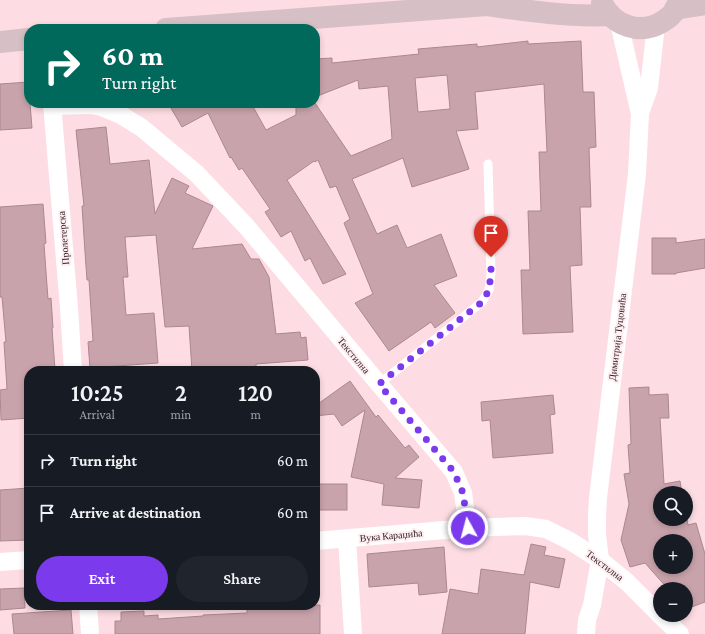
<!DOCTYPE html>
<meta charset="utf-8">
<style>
:root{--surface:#171b24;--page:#20242c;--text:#f1f3f6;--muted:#9ea1a6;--line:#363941;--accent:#7c3aed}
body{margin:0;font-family:"Crimson Pro",serif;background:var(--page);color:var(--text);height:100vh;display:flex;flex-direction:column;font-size:15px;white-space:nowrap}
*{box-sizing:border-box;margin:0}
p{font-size:13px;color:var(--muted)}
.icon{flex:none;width:22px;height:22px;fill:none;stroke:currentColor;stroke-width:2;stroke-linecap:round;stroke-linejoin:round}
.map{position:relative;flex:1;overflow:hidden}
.panel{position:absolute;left:24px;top:366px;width:296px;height:244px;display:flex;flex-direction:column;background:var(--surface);border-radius:16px;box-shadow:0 2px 6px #0003}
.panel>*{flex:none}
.banner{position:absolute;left:24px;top:24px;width:296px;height:84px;border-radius:16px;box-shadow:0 2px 6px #0003;background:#00695c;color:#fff;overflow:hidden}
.buttons{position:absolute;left:653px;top:486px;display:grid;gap:8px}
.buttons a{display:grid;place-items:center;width:40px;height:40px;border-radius:50%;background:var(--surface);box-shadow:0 2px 6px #0003;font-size:20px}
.pin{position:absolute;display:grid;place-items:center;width:34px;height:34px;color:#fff;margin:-41px -17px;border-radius:50% 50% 50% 0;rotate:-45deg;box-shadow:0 0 4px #0007}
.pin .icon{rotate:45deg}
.me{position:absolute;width:44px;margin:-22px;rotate:353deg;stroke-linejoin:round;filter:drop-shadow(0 0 3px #0008)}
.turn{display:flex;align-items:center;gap:14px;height:84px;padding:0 12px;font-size:18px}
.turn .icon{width:52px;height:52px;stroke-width:2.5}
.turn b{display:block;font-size:28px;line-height:34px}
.eta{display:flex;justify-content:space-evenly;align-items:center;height:68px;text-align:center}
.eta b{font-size:24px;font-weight:600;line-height:28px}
.primary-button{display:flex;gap:8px;margin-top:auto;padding:8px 12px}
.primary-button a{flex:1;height:46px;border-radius:24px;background:var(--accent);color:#fff;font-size:16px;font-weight:600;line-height:46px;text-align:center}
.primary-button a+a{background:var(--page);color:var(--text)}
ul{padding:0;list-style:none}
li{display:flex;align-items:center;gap:12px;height:52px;padding:0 12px;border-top:1px solid var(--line)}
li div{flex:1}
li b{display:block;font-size:15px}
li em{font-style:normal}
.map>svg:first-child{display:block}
.building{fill:#c9a3ab;stroke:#ab878e;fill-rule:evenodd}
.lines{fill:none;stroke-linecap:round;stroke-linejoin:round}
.lane{stroke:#fff;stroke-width:9}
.street{stroke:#fff;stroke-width:18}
.secondary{stroke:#d6c0c5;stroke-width:22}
.route{stroke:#7c3aed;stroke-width:7;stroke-dasharray:0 12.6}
.labels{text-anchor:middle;stroke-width:4;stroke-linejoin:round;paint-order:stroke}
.street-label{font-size:10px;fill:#302124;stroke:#ffeff2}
</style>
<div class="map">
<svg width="705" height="634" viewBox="0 0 705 634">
<rect width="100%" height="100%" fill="#fddde3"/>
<g class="building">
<path d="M528 41V44L581 41 583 92H594L596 147 589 148 591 207H580L582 265 570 266 573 332 523 334 521 270H530L528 211H541L539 152H547L544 84 475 92 478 129 456 131 469 169 412 187 403 158 352 179 377 234 397 225 407 248 441 234 457 276 434 285 455 313 435 328 431 322 389 351 355 303 373 294 344 223 350 219 336 186 330 188 318 160 315 162 314 161 287 180 346 274 323 284 310 258 305 261 291 231 281 237 265 212 270 209 242 168 239 170 231 157 230 158 208 113 182 127 168 103H251L266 130 296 115V103H315L351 156 392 139 388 86 359 89 358 80 315 97V59L332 58V63L419 54 418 49 477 44V47ZM447 75 450 109 418 112 415 78Z"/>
<polygon points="29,82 29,103 30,103 32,128 0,130 0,84"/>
<polygon points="106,127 110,164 149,160 155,214 172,178 189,186 185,193 213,206 192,249 242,244 251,259 259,259 269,277 276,334 300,332 301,338 306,337 308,360 256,364 256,367 211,370 211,371 192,371 189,326 165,327 156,235 125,237 128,277 123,277 126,315 154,313 158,363 90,368 88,342 93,341 89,280 87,280 85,252 82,206 84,206 76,130"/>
<polygon points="43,204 46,243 44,244 48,299 51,298 53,328 52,328 55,370 29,371 29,418 1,420 0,390 7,389 4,342 6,342 2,297 0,297 0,207"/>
<polygon points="652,238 676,238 676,243 705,239 705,268 676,273 676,274 652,274"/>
<polygon points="350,381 376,417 378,415 405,448 409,445 419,457 395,478 422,480 419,508 382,505 384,484 351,477 365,410 342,426 334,414 315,416 315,406"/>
<path d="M649 387V395L668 394 669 418H660L664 484 680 481 682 493H660V519H686V514L688 525 696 523 705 554V602L686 609V589H668L645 563 630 567 621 540 629 504 624 474 630 473 628 445 631 444 629 388ZM660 541H686V567H660Z"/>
<polygon points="553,395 555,414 550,415 553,453 493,458 490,420 482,421 481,402"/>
<rect x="317" y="484" width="30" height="26"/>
<polygon points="29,488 29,540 0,541 0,490"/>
<polygon points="531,544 546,547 544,555 565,559 559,588 530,582 525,634 442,634 450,589 478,594 481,569 524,575"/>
<polygon points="444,547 447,592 419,595 418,583 369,587 367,554"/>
<polygon points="24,588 25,608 0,610 0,589"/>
<polygon points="247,605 320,605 320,634 115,634 115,621 121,621 121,612 144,611 144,616 158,615 158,619 203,616 203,615 247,613"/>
<polygon points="71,610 73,634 14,634 12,614"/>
</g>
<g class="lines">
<polyline class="lane" points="379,384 482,302 489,290 491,273 488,164"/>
<g class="street">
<polyline points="52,103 69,308 73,371"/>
<polyline points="52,106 91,105 101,107 121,115 142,128 197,174 246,226 379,384 454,472 463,493 468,528 525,526 546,529 570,541 600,560 627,582 660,615"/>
<polyline points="640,113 649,88 656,25"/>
<polyline points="347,539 353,634"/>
<polyline points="315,541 468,528"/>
<polyline points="0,562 29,560"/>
<polyline points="88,605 90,634"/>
<polyline points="660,615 680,634"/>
<polyline points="586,634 587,620 592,605 600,560 597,534 597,516 598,498 637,174 640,114 619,23"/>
</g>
<g class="secondary">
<path d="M602 3C613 26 640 35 662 22 667 19 673 14 676 9 677 6 678 3 679 0"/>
<polyline points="675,9 705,4"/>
<path d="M166 29 487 5C528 11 568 17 610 15"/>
<polyline points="0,42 29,39"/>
</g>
</g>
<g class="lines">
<polyline class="route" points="468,528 463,493 454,472 379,384 482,302 489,290 491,273 491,257"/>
</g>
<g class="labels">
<g class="street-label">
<text transform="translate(63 238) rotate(-95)" y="4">Пролетерска</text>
<text transform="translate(617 337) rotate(-83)" y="4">Димитрија Туцовића</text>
<text transform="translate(354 355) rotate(50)" y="4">Текстилна</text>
<text transform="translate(391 535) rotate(-5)" y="4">Вука Караџића</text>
<text transform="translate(605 565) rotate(37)" y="4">Текстилна</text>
</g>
</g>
</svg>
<div class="buttons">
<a><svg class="icon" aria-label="search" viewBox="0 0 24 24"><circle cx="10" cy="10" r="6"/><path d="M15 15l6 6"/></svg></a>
<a>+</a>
<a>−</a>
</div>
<div class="pin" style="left:491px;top:257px;background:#d93025"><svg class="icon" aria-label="arrive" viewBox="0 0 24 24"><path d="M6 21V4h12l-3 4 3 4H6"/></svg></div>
<svg class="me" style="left:468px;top:528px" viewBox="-20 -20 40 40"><circle r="17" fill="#7c3aed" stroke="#fff" stroke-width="3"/><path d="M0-11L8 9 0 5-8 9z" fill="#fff"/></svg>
<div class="banner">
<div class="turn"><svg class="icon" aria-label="right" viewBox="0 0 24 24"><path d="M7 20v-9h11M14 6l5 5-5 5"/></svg><div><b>60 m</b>Turn right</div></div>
</div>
<section class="panel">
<div class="eta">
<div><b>10:25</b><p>Arrival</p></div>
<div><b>2</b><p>min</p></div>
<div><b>120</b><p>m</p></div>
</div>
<ul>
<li><svg class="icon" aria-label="right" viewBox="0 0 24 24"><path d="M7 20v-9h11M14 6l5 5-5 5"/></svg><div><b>Turn right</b></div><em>60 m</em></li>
<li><svg class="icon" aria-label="arrive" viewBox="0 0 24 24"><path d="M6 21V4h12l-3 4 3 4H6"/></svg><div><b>Arrive at destination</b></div><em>60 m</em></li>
</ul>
<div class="primary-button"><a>Exit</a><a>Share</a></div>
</section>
</div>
